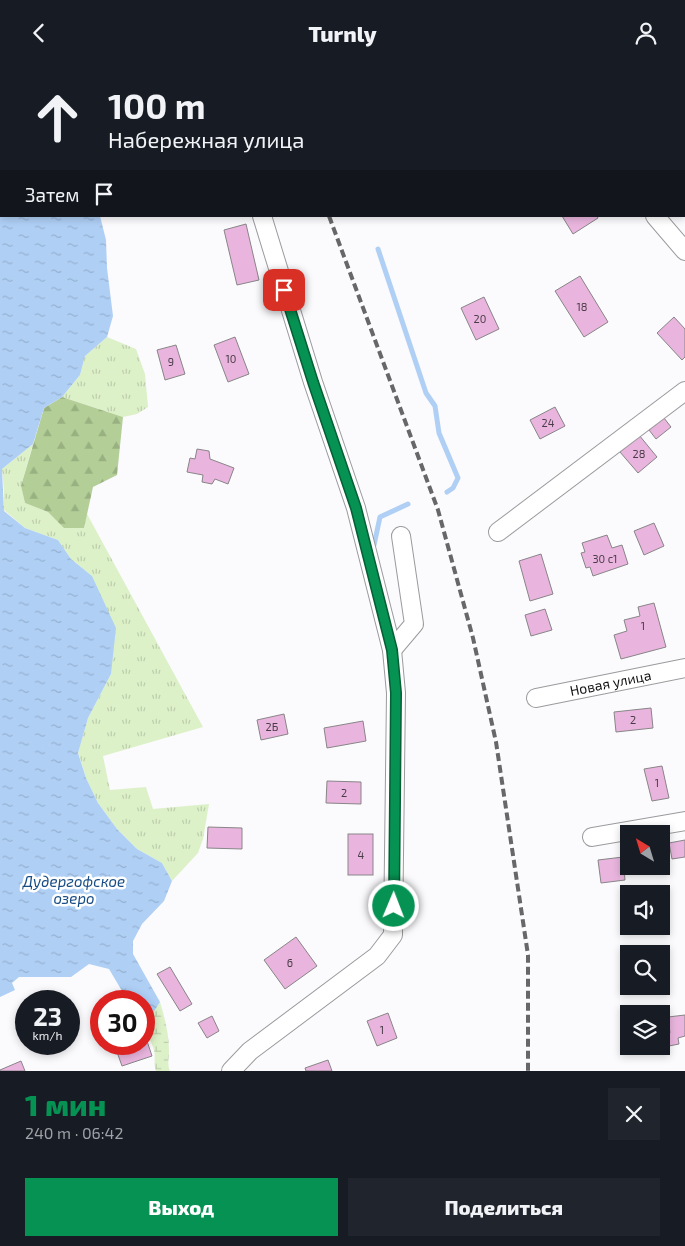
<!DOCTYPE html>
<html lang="ru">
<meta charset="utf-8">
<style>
:root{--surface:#171b24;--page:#20242c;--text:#f1f3f6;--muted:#9ea1a6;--accent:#069252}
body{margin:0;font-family:"Exo 2",sans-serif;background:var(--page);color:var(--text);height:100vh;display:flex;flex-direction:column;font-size:19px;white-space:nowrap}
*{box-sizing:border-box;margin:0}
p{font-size:16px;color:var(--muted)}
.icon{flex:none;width:28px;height:28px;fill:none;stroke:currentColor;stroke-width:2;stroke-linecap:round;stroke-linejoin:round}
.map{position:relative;height:1006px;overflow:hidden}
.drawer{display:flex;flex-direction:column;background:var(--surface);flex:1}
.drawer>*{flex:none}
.guide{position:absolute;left:0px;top:0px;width:685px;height:152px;box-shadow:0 2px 8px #0003;background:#171b24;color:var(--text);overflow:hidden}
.needle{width:32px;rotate:322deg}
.fabs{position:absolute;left:620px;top:760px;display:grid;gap:10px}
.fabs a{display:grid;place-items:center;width:50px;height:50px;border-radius:0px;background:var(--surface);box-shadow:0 2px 8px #0003;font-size:25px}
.speed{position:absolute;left:15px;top:925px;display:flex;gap:10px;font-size:25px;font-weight:700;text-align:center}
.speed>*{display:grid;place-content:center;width:65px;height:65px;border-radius:50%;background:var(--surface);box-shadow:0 2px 8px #0003;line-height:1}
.speed small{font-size:12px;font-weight:400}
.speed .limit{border:8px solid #d22;background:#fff;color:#111}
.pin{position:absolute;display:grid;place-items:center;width:42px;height:42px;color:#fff;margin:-21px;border-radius:10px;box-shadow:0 2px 8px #0006}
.me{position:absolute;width:55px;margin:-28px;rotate:1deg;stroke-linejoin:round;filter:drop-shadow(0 0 4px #0008)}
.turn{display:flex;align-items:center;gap:18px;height:105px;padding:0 25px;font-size:22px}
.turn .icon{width:65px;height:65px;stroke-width:2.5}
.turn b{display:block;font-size:35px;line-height:42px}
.then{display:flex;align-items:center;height:48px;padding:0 25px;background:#0003;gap:10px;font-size:19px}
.round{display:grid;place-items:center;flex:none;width:52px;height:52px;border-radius:0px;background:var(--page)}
.head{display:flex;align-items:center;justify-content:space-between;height:85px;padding:0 25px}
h1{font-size:30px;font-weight:800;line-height:38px;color:var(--accent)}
.button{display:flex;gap:10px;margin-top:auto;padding:10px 25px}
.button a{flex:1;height:58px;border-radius:0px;background:var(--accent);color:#fff;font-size:20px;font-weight:800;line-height:58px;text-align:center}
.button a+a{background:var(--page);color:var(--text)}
header{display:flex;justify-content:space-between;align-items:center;height:65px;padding:0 25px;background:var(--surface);font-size:22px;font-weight:800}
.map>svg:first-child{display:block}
.grass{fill:url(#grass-tufts)}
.forest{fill:url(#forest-firs)}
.wetland{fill:url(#wetland-marsh)}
.water{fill:url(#water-ripples)}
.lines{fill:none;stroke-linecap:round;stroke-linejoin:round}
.stream{stroke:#afcff5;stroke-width:5}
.building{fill:#e9b5de;stroke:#888587}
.minor-casing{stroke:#9c9a9d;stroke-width:20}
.minor{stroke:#fff;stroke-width:18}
.rail{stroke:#676668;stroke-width:4;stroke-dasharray:8 4;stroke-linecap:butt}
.route-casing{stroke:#045f35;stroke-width:12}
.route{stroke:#069252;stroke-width:9}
.labels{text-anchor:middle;stroke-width:5;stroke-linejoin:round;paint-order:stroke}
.number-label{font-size:11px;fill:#493c46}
.street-label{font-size:14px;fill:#141314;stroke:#fff}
.water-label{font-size:15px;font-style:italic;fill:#184d86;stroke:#fff}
</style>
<header><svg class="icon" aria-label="back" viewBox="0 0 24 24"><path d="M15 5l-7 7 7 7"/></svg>Turnly<svg class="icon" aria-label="person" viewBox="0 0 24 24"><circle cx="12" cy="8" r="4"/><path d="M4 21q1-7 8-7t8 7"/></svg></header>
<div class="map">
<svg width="685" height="1006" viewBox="0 0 685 1006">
<defs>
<pattern id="grass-tufts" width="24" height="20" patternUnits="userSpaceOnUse" patternTransform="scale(1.25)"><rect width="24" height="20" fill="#ddf1c9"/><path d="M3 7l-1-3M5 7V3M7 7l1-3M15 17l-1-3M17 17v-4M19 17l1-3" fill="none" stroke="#bdceac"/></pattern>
<pattern id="forest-firs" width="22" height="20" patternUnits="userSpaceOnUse" patternTransform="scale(1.25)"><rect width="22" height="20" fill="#b3cf97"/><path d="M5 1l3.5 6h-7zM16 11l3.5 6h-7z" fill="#99b181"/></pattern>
<pattern id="wetland-marsh" width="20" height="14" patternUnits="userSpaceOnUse" patternTransform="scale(1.25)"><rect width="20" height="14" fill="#ddf1c9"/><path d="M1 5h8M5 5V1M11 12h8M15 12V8" fill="none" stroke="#bdceac"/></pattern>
<pattern id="water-ripples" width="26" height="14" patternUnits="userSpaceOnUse" patternTransform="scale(1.25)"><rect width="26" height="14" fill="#afcff5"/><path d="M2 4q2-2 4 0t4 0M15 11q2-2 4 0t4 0" fill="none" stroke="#96b1d1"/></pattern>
</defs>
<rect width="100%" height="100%" fill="#fbfafd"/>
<g class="grass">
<polygon points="107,272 136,284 145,309 148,342 137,349 123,352 62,332 80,310 85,291"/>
<polygon points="33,379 21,421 25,438 48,447 65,463 84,463 86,447 203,662 103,691 110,725 146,722 153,744 209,739 203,774 198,788 172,816 162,798 137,784 117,764 98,738 86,713 78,687 88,653 111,609 92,511 71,494 58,475 25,463 4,445 4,426 2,404"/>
</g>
<polygon class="forest" points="62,332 123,352 117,410 93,422 84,463 64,463 48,447 25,438 21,421 44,343"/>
<path class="wetland" d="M160 937C165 953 169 970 169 986 169 993 167 999 170 1006H156C153 999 156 992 154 985 150 972 144 968 144 953L151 951Z"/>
<polygon class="water" points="0,0 12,1 1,1 1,151 100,151 106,175 107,203 113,251 107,272 85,291 80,310 62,332 44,343 33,379 2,404 4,446 25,463 58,475 71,494 92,511 116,563 111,609 88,653 78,688 86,713 98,738 117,764 137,784 162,798 172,816 164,836 142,859 133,876 133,889 160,937 151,951 144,953 144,936 128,936 109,904 89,899 71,912 19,912 12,918 15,925 0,932"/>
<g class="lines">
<g class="stream">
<polyline points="378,184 426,328 435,341 439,368 458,413 453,423 447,427"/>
<polyline points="374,480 380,452 408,439"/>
</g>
</g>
<g class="building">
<polygon points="562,151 597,151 598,153 573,169"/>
<polygon points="246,159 259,215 237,220 224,165"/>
<polygon points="580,211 608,257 584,272 555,226"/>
<polygon points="484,232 499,264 476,275 461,243"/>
<polygon points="674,252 685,264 685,292 682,295 657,268"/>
<polygon points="235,272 249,309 228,317 214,280"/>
<polygon points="176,280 185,309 165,315 157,285"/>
<polygon points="555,342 565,361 540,374 530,355"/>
<polygon points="664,353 671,362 656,374 649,365"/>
<polygon points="639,370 657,392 638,408 620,387"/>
<polygon points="197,384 209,386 210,394 234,403 228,419 215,414 212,419 202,417 203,410 187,407 190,393 195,394"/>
<polygon points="654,458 664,481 644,490 634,466"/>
<polygon points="607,470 612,483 622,480 628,499 593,511 590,502 586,503 581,488 585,487 582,478"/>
<polygon points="541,489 553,529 530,536 519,496"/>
<polygon points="654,538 666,582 621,594 614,570 627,566 624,555 640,551 638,542"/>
<polygon points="545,544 552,565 531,571 525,550"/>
<polygon points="651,643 653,663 616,667 614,647"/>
<polygon points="284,649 288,669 261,675 257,655"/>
<polygon points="363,656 366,676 327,683 324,663"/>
<polygon points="662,701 669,733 652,736 644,704"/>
<polygon points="327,716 361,717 361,739 326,738"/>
<polygon points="208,762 242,763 242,784 207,783"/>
<rect x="348" y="769" width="25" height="41"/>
<polygon points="685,775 685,792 672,794 669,778"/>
<polygon points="623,792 625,815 601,818 598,795"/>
<polygon points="296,872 317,901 285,924 264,895"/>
<polygon points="170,902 192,939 180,946 157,909"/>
<polygon points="388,948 397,973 377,981 367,956"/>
<polygon points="685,950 685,971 678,973 679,979 664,982 662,970 670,968 668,952"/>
<polygon points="212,951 219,966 207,973 198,958"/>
<polygon points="147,976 152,991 122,1001 117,987 139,979 144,979"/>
<polygon points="328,995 332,1006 306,1006 305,1003"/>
<polygon points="21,996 25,1006 0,1006 0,1005"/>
</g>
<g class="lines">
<defs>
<g id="minor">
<polyline points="216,0 216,1"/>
<polyline points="546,0 547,1"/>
<polyline points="684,105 685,104"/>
<polyline points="655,151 685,186"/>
<polyline points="498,467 685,326"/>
<polyline points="392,585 414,559 401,471"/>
<path id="s1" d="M536 633 685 603"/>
<polyline points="592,772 685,756"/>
<polyline points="231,1006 250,986 377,891 393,870 396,628 392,585 356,443 313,317 262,151"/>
</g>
</defs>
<use href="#minor" class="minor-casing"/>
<use href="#minor" class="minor"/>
<g class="rail">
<polyline points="261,0 262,1"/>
<polyline points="329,151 438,445 473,573 496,677 528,890 528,1006"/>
</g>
</g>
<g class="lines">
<defs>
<polyline id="route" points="284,225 313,317 356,443 392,585 396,628 394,841"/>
</defs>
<use href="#route" class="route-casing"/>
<use href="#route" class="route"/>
</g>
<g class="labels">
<g class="number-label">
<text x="582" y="246">18</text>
<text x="480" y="258">20</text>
<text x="231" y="298">10</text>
<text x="171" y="301">9</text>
<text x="548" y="362">24</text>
<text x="639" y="393">28</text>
<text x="605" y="498">30 с1</text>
<text x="643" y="565">1</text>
<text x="633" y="659">2</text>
<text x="272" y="666">2Б</text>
<text x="657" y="722">1</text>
<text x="344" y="732">2</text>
<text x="361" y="794">4</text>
<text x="290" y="902">6</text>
<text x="382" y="969">1</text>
</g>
<g class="street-label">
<text dy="5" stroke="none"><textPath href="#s1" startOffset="76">Новая улица</textPath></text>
</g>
<g class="water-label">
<text x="74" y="822">Дудергофское<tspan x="74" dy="17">озеро</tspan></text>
</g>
</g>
</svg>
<div class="fabs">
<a><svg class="needle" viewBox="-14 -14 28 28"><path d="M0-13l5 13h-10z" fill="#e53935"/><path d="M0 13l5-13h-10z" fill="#9ea1a6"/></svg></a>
<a><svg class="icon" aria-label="sound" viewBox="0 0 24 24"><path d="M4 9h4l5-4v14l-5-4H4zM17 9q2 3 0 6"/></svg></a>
<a><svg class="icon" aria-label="search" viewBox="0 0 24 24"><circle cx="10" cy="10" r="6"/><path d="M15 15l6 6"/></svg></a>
<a><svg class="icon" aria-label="layers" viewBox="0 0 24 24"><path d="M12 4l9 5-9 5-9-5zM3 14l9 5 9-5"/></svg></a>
</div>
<div class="speed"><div>23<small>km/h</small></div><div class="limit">30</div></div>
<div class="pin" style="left:284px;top:225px;background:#d93025"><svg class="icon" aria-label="arrive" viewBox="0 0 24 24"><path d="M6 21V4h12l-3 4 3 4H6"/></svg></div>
<svg class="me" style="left:394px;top:841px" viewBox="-20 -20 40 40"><circle r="17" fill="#069252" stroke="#fff" stroke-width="3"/><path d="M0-11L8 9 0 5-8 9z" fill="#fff"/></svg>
<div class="guide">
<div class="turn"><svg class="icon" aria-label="ahead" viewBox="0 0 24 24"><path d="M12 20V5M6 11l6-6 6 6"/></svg><div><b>100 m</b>Набережная улица</div></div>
<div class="then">Затем<svg class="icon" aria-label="arrive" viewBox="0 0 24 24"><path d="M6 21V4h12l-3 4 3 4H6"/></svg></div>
</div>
</div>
<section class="drawer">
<div class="head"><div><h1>1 мин</h1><p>240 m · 06:42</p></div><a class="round"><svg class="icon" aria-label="close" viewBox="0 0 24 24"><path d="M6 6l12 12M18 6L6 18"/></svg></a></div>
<div class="button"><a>Выход</a><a>Поделиться</a></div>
</section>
